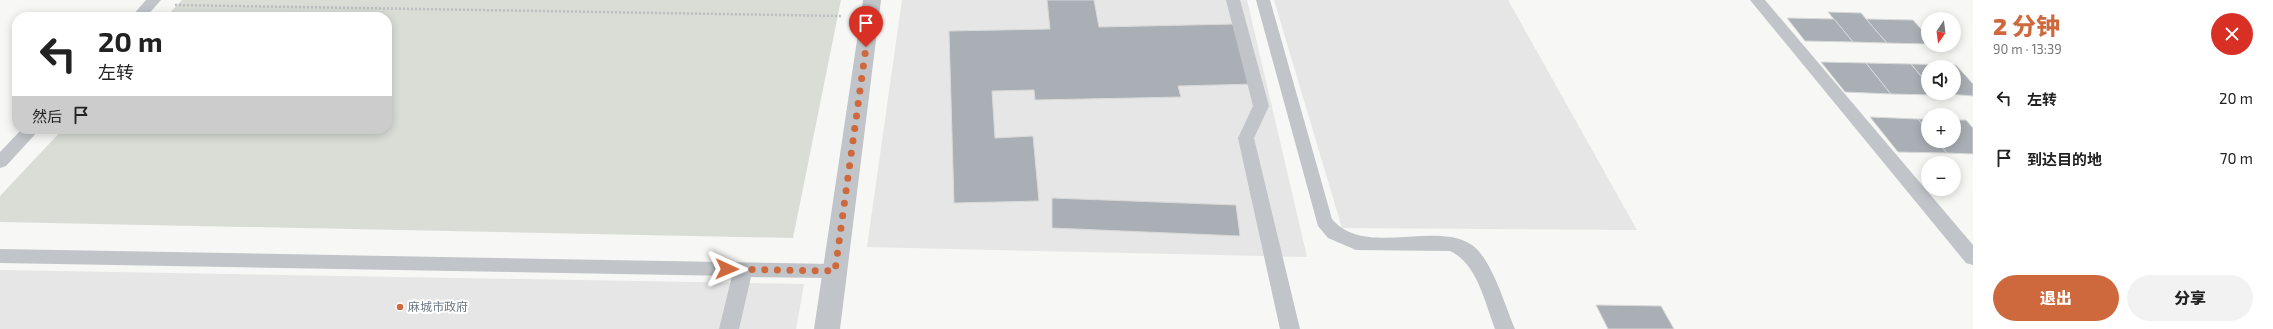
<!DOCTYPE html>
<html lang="zh">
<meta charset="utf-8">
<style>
:root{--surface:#fff;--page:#f2f2f2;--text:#222;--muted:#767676;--accent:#ce693e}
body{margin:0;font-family:"Exo 2","Noto Sans SC",sans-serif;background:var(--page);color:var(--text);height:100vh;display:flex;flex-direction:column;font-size:15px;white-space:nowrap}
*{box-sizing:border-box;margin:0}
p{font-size:13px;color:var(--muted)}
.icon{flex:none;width:22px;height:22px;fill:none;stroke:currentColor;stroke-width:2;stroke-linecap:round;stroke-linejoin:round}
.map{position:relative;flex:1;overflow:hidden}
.details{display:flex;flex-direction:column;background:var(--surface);width:300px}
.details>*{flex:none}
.guide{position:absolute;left:12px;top:12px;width:380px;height:122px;border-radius:16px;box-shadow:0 2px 10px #0003;background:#fff;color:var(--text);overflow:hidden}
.needle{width:26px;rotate:194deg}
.controls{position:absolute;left:1921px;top:12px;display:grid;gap:8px}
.controls a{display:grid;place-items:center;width:40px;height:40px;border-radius:50%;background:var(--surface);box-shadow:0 2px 10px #0003;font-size:20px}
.pin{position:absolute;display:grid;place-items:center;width:34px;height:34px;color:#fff;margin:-41px -17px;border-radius:50% 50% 50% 0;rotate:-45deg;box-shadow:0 0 4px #0007}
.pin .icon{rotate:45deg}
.me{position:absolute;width:44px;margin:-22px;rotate:91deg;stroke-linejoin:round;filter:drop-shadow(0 0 3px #0008)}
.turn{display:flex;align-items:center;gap:14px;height:84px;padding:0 20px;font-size:18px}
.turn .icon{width:52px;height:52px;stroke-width:2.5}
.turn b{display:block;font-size:28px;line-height:34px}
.then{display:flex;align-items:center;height:38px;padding:0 20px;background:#0003;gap:8px;font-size:15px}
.round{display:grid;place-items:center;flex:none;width:42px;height:42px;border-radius:21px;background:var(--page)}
.summary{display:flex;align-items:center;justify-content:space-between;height:68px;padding:0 20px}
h1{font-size:24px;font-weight:800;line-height:30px;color:var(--accent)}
.button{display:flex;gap:8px;margin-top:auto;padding:8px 20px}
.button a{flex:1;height:46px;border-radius:24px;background:var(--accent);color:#fff;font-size:16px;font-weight:800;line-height:46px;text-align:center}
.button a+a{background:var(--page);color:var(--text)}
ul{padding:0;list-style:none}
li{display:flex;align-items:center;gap:12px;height:60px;padding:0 20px}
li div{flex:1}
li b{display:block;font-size:15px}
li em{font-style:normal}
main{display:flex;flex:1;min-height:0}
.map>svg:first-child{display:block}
.built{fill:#e5e6e5}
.green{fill:#d9ddd6}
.building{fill:#a9afb4;stroke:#d9d9d7}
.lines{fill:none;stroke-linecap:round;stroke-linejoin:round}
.path{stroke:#bbbdc0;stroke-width:2.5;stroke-dasharray:2 2;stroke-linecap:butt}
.lane{fill:#c1c4c8;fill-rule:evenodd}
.street{fill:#c1c4c8;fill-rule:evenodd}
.route{stroke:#ce693e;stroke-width:7;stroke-dasharray:0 12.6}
.poi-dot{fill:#ce693e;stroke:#fff;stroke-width:1.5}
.labels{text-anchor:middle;stroke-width:4;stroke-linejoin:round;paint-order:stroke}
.poi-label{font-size:12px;fill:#6a7682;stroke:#fff;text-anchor:start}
</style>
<main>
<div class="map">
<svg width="1973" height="329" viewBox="0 0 1973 329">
<rect width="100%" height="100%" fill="#f7f7f5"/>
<g class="built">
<polygon points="902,0 1247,0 1307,257 867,247"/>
<polygon points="1274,0 1508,0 1637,230 1342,228"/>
<polygon points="0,270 804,284 796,329 0,329"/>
</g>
<polygon class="green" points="182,0 841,0 793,238 0,222 0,196 63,129 387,129 387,17 166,17"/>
<g class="building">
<polygon points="1047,0 1094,0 1099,27 1235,24 1255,84 1178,86 1181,97 1035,100 1034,90 992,91 995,138 1033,136 1039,201 954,203 949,31 1050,29"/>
<polygon points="1828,12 1861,13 1887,43 1853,42"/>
<polygon points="1787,18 1834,19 1853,42 1805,41"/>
<polygon points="1866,19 1913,20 1928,37 1928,44 1887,43"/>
<polygon points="1821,62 1866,63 1891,94 1845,92"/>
<polygon points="1866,63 1911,64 1928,84 1928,93 1938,95 1891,94"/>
<polygon points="1911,64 1956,65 1973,84 1973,96 1936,93 1954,93 1954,67 1928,67 1928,84"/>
<polygon points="1870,117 1918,119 1928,130 1928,141 1937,141 1947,153 1898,152"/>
<polygon points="1918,119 1928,119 1928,130"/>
<polygon points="1954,120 1966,120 1973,128 1973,154 1947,153 1937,141 1954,141"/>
<polygon points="1052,198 1236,205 1240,236 1052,228"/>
<polygon points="1596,305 1661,306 1674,329 1608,329"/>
</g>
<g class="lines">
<polyline class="path" points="175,5 843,16"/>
<g class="lane">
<polygon points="146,0 161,0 146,17 131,17"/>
<polygon points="1226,0 1240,0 1269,106 1254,138 1300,329 1280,329 1238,138 1253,106"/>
<path d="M1256 0H1270L1332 219C1365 258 1435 220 1472 245 1492 259 1505 306 1515 329H1495C1485 303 1477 263 1450 251L1356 250 1328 238 1318 226Z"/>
<polygon points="1750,0 1765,0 1973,245 1973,265 1966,263"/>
<polygon points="22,129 40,129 6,166 0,168 0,152"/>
<polygon points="0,249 835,264 842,266 844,271 842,276 835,278 751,277 739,329 719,329 732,276 0,263"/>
</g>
<polygon class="street" points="863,0 881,0 840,329 814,329"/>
</g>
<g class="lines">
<polyline class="route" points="727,269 835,271 866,47"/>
</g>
<circle class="poi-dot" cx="400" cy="307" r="4"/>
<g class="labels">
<g class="poi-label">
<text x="408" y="311">麻城市政府</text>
</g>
</g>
</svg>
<div class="controls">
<a><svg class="needle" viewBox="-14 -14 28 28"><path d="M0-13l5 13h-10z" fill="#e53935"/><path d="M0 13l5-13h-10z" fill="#767676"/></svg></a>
<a><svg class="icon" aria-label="sound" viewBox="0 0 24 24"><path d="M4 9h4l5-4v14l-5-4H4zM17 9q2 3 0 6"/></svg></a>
<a>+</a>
<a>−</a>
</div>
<div class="pin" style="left:866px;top:47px;background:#d93025"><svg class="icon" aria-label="arrive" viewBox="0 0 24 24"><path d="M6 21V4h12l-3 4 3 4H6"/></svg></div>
<svg class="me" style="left:727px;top:269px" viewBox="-20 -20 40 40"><path d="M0-17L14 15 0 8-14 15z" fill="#ce693e" stroke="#fff" stroke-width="4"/></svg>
<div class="guide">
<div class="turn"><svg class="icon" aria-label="left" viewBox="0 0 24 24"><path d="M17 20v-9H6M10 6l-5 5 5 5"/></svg><div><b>20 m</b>左转</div></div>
<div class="then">然后<svg class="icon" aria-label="arrive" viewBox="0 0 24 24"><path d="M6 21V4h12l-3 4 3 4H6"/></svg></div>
</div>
</div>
<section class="details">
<div class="summary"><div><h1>2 分钟</h1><p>90 m · 13:39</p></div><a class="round" style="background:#d93025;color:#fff"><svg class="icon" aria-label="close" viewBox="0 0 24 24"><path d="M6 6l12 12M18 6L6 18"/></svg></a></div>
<ul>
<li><svg class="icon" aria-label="left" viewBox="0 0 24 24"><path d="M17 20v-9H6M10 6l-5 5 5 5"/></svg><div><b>左转</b></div><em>20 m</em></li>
<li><svg class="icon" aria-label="arrive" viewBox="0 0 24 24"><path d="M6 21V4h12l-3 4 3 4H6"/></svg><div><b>到达目的地</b></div><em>70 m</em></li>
</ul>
<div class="button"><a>退出</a><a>分享</a></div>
</section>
</main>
